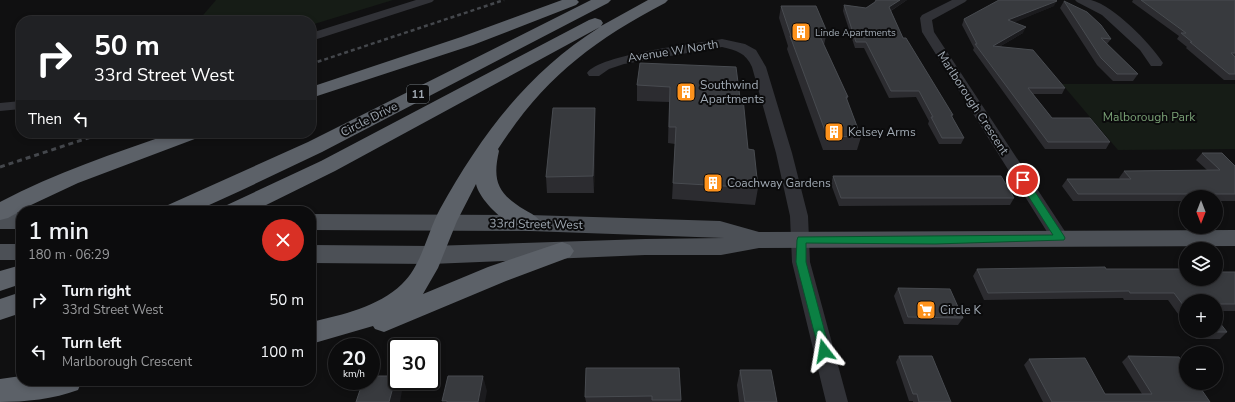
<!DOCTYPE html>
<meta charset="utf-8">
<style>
:root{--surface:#0c0c0d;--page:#1a1a1b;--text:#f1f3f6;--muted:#9a9b9d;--line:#2c2c2e}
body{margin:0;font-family:"Nunito Sans",sans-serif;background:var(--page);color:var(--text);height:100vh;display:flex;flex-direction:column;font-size:15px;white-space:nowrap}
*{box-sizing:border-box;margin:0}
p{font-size:13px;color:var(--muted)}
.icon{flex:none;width:22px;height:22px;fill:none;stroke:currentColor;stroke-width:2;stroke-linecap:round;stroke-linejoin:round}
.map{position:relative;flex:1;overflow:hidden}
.side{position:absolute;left:16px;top:206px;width:300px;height:180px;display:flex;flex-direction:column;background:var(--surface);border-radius:16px;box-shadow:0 2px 6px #0003,0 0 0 1px var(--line)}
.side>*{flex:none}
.banner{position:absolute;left:16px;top:16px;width:300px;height:122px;border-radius:16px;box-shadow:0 2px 6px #0003,0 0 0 1px var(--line);background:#202124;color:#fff;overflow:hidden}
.needle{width:26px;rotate:180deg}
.buttons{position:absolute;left:1179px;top:190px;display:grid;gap:8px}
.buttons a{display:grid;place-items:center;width:44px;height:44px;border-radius:50%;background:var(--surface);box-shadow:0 2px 6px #0003,0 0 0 1px var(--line);font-size:20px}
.speed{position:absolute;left:328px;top:338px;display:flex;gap:8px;font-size:20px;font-weight:700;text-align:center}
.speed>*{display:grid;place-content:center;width:52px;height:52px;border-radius:50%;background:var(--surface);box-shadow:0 2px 6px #0003,0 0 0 1px var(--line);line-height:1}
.speed small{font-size:10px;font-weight:400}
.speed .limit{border:2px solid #111;border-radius:6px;background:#fff;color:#111}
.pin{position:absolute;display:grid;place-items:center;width:34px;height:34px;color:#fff;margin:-17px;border:2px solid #fff;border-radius:50%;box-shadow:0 1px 4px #0007}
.me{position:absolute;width:44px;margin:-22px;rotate:346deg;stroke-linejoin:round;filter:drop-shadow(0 0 3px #0008)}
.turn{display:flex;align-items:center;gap:14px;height:84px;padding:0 12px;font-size:18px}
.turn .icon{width:52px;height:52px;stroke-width:2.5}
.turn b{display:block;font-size:28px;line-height:34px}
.then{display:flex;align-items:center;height:38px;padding:0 12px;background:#0003;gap:8px;font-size:15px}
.round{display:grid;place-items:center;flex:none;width:42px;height:42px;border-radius:21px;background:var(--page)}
.overview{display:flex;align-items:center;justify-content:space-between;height:68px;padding:0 12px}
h1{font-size:24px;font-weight:600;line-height:30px}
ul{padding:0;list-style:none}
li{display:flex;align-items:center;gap:12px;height:52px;padding:0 12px}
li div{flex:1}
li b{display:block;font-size:15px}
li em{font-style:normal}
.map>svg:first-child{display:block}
.green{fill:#161c16}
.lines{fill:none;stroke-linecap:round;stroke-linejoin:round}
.minor{fill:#313237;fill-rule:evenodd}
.major{fill:#4c5056;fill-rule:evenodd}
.highway{fill:#5c6168;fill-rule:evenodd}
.rail-far1{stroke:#44474c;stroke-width:2.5;stroke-dasharray:4 3;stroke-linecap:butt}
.rail{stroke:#44474c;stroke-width:3;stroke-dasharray:5 4;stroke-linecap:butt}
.wall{fill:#2c2c30}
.shaded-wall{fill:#1b1b1e}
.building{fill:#383a3e;stroke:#484b50}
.route{fill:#0b8043;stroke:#07532c}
.labels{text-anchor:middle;stroke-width:4;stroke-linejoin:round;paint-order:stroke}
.far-poi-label{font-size:10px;fill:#a0a9b3;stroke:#0b0b0c;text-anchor:start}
.shield{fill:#0b0b0c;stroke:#737a81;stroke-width:1}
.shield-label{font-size:11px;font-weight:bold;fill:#a0a9b3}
.street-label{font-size:12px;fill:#a0a9b3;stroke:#0b0b0c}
.poi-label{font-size:12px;fill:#a0a9b3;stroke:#0b0b0c;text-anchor:start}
.park-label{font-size:12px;fill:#79a075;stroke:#0b0b0c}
</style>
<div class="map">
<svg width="1235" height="402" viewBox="0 0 1235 402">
<rect width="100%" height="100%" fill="#101011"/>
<g class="green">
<polygon points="216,0 393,0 311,25 311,21 198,21"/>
<polygon points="1062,84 1235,84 1235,149 1118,150"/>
</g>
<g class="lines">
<g class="minor">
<polygon points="416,0 434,0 432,2 311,41 311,33"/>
<polygon points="952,0 967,0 965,2 932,20 934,32 1066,233 1069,238 1066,243 1060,245 1054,243 922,32 920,18 922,15"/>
<path d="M1075 0C1080 0 1086 0 1091 0 1114 6 1150 43 1163 63L1161 66H1151L1140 50 1102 15 1077 2Z"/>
<path d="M722 39 745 44 756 50 766 67 792 153 808 216 810 262 848 402H826L792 262 790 216 776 153 752 67C746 53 736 50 722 47L624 64 609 69 599 76H589L587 73C600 54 696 44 722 39Z"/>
<polygon points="21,101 21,109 0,111 0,103"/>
</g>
<g class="major">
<rect x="0" y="213" width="21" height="16"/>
<polygon points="311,214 530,215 720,221 759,232 1235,230 1235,246 759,248 721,255 645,255 431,264 311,263 311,245 431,246 645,239 724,238 530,231 311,230"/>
<rect x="0" y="244" width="21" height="16"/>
</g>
<g class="highway">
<polygon points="562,0 577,0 579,2 576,5 473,45 311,98 311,87 461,37"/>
<polygon points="591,0 611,0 608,3 322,152 240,191 196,211 165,211 168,205 308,142"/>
<path d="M648 0H668L665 3C591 42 544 78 498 149L499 151C492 181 498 194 525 210 532 214 537 216 541 223L538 229C535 230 532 231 529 231 510 229 480 202 476 184L457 221 438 268 423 294 488 267 562 242 570 245 574 251 570 257 506 281 384 332 375 329 373 326 311 344V322C342 315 378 307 402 284 422 265 427 233 440 209 481 135 528 72 600 27L335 171 254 211H224L227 205 321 161 589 20 595 18 601 20 603 23 601 26Z"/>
<path d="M173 133H203L200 137 78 183 31 205 8 218 0 220V202C55 173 114 153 173 133Z"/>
<polygon points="21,265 21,284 0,291 0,271"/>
<polygon points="21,292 21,313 0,320 0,299"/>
<path d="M21 376V381H82L78 390C54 399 25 402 0 402V379Z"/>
</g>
<polyline class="rail-far1" points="311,64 504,0"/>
<polyline class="rail" points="0,167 103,133"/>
</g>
<g class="wall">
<polygon points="907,0 891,11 903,38 953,115 952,117 964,138 961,144 939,144 928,124 929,121 916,97 889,98 864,48 855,48 843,11 844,5 866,8 875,2"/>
<polygon points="1133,0 1235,0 1235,80 1224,80 1186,48 1187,47 1177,39 1179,36 1132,2"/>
<polygon points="1064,1 1111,39 1107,44 1138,74 1133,81 1113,81 1097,65 1060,8"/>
<polygon points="781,6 827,32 824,45 848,97 847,100 861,137 857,150 823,150 787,49 788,46 779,18"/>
<polygon points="1054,6 1014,22 1023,33 999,47 1065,88 1062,94 1033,94 1052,118 1110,142 1106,149 1045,149 973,50 974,48 962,25 964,19"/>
<polygon points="640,63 740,98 748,149 758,188 755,205 672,199 675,144 668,143 669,102 637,101 637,85"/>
<polygon points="595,124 594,193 547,193 546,177"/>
<polygon points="1202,153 1235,166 1235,201 1216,201 1216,197 1186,197 1186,201 1073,201 1062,186 1067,179 1120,179 1119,178 1124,171 1207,170 1196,160"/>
<polygon points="833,176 1014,198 1010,205 839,206 831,184"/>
<polygon points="977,269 1106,269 1186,279 1235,272 1235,311 1216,311 1216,301 1186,301 1186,325 1168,300 1124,300 1123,298 984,300 973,276"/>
<polygon points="898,288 963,318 958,325 904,324 894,296"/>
<polygon points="1190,331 1216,331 1227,332 1220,339 1196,339"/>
<polygon points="899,356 951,402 913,402 913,401 909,401 896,362"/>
<polygon points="1128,356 1210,402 1043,402 1024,365 1029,359 1105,394 1142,394 1122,362"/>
<polygon points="679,368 681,402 586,402 585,397"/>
<polygon points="740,370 777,402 739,402 737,385"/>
</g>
<g class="shaded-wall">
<polygon points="900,0 907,0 887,13 889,7"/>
<polygon points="1057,1 1054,6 1006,26 1008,20"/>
<polygon points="1026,27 1023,33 990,52 993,46"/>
<polygon points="595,108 595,124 594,193 593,176"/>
<polygon points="396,376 397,381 398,381 402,391 400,402 389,402"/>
<polygon points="483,376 487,391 485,402 478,402"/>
</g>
<g class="building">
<polygon points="876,0 900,0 889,7 903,38 906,38 953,115 951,115 964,138 942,138 931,117 933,117 919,91 891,91 866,42 856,42 844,5 866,8 875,2"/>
<polygon points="999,0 1056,0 1057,1 1008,20 1026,27 993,46 1033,50 1065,88 1028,88 1052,118 1090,118 1110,142 1048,142 975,44 977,44 964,19"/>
<polygon points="1141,0 1235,0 1235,53 1231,53 1235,57 1235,74 1229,74 1190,42 1192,42 1181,33 1186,33"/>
<polygon points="1064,1 1087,12 1101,25 1111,39 1101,38 1138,74 1117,74 1101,58"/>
<polygon points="781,6 816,6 827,32 818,32 848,97 846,97 861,137 827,136 790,36 791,36"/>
<polygon points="640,63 736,67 740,98 743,98 748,149 754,150 758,188 673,183 676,127 669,127 670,87 637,85"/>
<polygon points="553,108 595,108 593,176 546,177"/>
<polygon points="1202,153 1222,153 1235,166 1235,194 1078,194 1067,179 1131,179 1124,171 1220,170"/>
<polygon points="833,176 1001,176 1014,198 841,198"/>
<polygon points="1105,267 1106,269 1186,269 1186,279 1216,279 1216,272 1235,272 1235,304 1216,304 1216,301 1186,301 1186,309 1174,293 1130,293 1129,291 988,293 977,269"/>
<polygon points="898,288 950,289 963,318 908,317"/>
<polygon points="1216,318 1227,332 1204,332 1203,331 1216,331"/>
<polygon points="899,356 932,356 951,402 919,402 917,394 913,394"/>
<polygon points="1128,356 1179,357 1186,367 1186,383 1197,383 1210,402 1052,402 1029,359 1085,358 1105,394 1152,394"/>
<polygon points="586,368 679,368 681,400 652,400 652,396 585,397"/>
<polygon points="740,370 771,370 777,402 745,402"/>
<polygon points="371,376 396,376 389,402 356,402 363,381 371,381"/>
<polygon points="448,376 483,376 478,402 447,402 447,401 442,401"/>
</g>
<polygon class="route" points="1023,177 1026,178 1064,236 1065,238 1064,240 935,244 806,243 806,262 830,351 828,355 824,356 820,355 796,262 797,240 798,237 1053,235 1018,180"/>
<defs>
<symbol id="building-square" viewBox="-11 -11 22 22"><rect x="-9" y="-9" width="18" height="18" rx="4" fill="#fd921c" stroke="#0b0b0c"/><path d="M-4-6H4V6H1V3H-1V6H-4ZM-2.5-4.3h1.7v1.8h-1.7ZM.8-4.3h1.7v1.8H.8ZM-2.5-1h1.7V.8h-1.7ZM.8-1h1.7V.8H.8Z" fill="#fff"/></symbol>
<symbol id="supermarket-square" viewBox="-11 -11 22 22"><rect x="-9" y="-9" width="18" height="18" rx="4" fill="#fd921c" stroke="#0b0b0c"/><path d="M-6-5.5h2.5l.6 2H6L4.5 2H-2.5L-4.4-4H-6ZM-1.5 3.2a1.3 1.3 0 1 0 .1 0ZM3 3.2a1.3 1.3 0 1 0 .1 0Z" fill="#fff"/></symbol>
</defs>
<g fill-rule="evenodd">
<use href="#building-square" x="790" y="21" width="22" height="22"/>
<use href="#building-square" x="675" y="81" width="22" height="22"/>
<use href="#building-square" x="823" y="121" width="22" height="22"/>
<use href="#building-square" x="702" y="172" width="22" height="22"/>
<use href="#supermarket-square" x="915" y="299" width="22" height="22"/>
</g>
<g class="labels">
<g class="far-poi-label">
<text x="815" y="36">Linde Apartments</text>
</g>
<rect class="shield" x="407" y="85" width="22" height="18" rx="3"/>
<g class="shield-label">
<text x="418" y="98">11</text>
</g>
<g class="street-label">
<text transform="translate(673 51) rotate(-9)" y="4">Avenue W North</text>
<text transform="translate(973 103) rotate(57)" y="4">Marlborough Crescent</text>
<text transform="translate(369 119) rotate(-27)" y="4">Circle Drive</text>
<text transform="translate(536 224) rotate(1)" y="4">33rd Street West</text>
</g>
<g class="poi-label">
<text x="700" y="89">Southwind<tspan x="700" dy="14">Apartments</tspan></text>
<text x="848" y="136">Kelsey Arms</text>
<text x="727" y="187">Coachway Gardens</text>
<text x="940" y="314">Circle K</text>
</g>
<g class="park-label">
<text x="1149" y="121">Malborough Park</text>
</g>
</g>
</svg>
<div class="buttons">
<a><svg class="needle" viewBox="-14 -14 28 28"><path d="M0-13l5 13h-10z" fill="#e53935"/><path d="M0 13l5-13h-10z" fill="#9a9b9d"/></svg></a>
<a><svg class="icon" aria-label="layers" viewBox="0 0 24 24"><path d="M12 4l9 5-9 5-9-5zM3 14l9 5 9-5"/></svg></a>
<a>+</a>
<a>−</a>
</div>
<div class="speed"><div>20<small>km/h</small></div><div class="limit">30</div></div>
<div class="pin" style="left:1023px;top:180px;background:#d93025"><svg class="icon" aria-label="arrive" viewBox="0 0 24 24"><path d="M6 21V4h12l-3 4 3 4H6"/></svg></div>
<svg class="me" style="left:824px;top:351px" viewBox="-20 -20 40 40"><path d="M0-17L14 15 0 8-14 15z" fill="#0b8043" stroke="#fff" stroke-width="4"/></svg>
<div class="banner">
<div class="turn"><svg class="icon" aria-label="right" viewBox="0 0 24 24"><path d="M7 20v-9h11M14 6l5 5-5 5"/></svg><div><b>50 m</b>33rd Street West</div></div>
<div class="then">Then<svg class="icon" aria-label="left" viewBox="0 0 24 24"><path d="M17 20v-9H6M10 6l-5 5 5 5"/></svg></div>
</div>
<section class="side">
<div class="overview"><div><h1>1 min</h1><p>180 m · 06:29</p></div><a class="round" style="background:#d93025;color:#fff"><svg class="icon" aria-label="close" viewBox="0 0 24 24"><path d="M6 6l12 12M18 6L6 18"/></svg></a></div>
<ul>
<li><svg class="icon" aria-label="right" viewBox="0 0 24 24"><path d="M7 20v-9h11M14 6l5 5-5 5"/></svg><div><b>Turn right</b><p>33rd Street West</p></div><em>50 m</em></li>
<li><svg class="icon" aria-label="left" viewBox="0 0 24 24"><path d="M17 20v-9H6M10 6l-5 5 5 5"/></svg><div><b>Turn left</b><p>Marlborough Crescent</p></div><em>100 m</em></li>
</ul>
</section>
</div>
